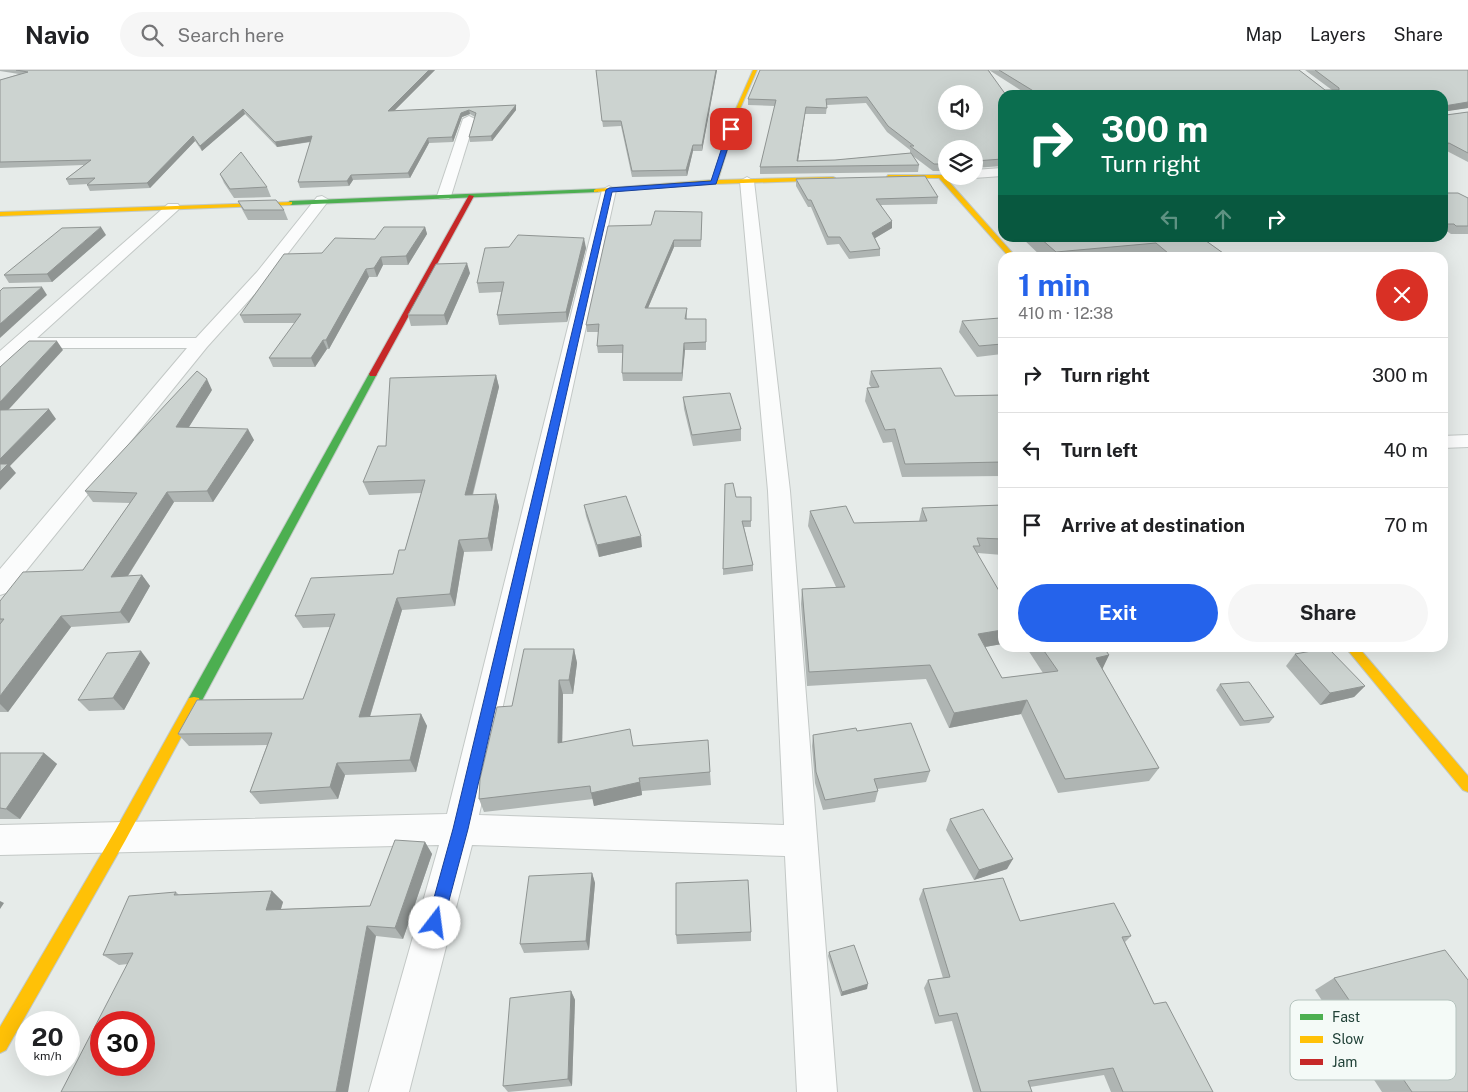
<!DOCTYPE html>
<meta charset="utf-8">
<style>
:root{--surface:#fff;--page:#f6f6f6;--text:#202124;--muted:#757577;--line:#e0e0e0;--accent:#2563eb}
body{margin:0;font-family:"Public Sans",sans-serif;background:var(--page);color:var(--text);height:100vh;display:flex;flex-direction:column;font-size:19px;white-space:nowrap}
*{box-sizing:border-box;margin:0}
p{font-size:16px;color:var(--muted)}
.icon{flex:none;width:28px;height:28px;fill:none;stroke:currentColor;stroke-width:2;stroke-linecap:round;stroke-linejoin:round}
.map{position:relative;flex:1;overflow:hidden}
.details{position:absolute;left:998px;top:182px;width:450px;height:400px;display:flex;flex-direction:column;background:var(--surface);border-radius:15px;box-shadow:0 5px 20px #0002}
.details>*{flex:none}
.guide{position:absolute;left:998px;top:20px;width:450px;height:152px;border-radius:15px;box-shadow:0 5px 20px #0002;background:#0b6e4f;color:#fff;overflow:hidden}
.controls{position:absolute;left:938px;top:15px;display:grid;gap:10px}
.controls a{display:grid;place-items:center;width:45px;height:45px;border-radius:50%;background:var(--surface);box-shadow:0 5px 20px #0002;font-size:25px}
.speed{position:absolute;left:15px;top:941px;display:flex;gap:10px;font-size:25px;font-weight:700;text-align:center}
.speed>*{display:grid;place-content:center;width:65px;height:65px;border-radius:50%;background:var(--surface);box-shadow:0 5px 20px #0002;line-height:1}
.speed small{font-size:12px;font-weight:400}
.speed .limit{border:8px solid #d22;background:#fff;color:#111}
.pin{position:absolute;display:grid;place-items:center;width:42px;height:42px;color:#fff;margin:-21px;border-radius:10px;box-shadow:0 2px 8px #0006}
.me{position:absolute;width:55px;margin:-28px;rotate:15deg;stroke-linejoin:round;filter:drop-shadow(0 0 4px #0008)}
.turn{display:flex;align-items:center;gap:18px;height:105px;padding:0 20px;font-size:22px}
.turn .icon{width:65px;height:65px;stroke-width:2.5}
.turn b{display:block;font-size:35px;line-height:42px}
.lanes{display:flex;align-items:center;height:48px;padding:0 20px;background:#0003;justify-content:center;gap:25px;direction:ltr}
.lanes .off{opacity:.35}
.round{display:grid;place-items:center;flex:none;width:52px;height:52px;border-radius:26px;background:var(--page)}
.head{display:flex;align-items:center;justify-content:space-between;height:85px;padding:0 20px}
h1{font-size:30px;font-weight:700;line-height:38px;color:var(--accent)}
.action{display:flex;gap:10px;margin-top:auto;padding:10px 20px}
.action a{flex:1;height:58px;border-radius:30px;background:var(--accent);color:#fff;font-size:20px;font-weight:700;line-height:58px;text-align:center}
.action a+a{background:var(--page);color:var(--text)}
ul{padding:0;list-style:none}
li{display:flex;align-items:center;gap:15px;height:75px;padding:0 20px;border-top:1px solid var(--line)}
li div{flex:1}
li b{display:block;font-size:19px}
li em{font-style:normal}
header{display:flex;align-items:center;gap:30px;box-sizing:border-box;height:70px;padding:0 25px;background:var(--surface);border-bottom:1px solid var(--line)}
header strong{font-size:24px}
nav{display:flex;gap:28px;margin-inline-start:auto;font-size:18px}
.search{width:350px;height:45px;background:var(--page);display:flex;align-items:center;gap:12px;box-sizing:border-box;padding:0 18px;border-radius:28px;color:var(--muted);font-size:19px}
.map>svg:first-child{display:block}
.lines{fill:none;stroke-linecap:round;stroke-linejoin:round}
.street-casing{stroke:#c3c8c6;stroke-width:2}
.fast-casing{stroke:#c1c9c6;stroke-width:2}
.slow-casing{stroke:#c1c9c6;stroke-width:2}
.jam-casing{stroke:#c1c9c6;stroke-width:2}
.street{fill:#fbfcfc;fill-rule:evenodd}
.fast{fill:#4caf50;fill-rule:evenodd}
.slow{fill:#ffc107;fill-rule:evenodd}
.jam{fill:#c62828;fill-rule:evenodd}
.wall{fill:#afb5b3;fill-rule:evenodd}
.shaded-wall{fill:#8f9492}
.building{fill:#ccd3d0;stroke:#8f9492;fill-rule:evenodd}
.route{fill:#2563eb;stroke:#184099}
.key{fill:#f4faf7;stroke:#b5c3be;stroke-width:1}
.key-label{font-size:14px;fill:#214238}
</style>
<header>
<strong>Navio</strong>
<div class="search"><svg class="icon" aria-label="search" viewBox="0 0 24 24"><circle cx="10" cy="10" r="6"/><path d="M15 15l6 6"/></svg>Search here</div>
<nav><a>Map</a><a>Layers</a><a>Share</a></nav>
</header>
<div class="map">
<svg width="1468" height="1022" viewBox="0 0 1468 1022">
<rect width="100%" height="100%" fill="#e6ebe9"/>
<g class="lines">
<defs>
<g id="street">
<polygon points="469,46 475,49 451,126 449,129 439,129 437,126 463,49"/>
<polygon points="1002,98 1002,106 974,108 969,106 974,106 974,100"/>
<polygon points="747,107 754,111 790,421 837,1022 797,1022 785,786 472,775 409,1022 369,1022 439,775 0,785 0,755 447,744 602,120 609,116 616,120 479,745 784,755 768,421 740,111"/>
<polygon points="322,126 329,130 269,208 207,277 9,522 0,525 0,499 187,278 25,278 7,295 0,297 0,281 168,134 178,134 180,137 178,140 37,268 196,268 257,202 317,127"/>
<polygon points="1468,365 1468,377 1442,378 1442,366"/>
</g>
<g id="fast">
<polygon points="596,119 598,120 598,122 290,135 287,133 290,131"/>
<polygon points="373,301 377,304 199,636 194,637 189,636 188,632 189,628 369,304"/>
</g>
<g id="slow">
<polygon points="753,0 757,0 739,41 718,110 833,107 835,108 835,110 714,114 594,122 594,120 596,119 712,110 735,41"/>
<polygon points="888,105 943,105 1017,188 1010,188 939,108 886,108"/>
<polygon points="292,132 292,134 290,135 0,146 0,142"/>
<polygon points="1346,578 1359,578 1468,706 1468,722 1463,720"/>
<polygon points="194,627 199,628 200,632 125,771 6,980 0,983 0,957 115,761 189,628"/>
</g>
<polygon id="jam" points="469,125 474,126 377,304 376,306 370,306 369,304"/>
</defs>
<use href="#street" class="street-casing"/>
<use href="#fast" class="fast-casing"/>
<use href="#slow" class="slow-casing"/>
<use href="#jam" class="jam-casing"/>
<use href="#street" class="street"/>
<use href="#fast" class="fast"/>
<use href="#slow" class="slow"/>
<use href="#jam" class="jam"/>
</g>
<g class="wall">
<polygon points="0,0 435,0 394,41 516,35 516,40 492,71 470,72 469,67 475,47 470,44 462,47 453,72 429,73 410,108 353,110 349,116 300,118 298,112 311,72 277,77 245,44 202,81 195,71 150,118 90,121 87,115 89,114 69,115 66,109 84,95 0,98 0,10 19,4 0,1"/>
<polygon points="596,0 717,0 702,81 693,81 687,106 632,107 621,56 603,57"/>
<path d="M760 0H1299L1325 20H1332L1305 0H1468V38L1444 41V43L1446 45 1468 42V92L1445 80H1442V25H1028L989 0 1002 25V96L974 98 946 79V101H933L913 86 919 95 918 102 760 104V97L775 36 748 35V29ZM866 33 887 62 910 80V83L835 90 798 91 805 44H826L827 35Z"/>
<polygon points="220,104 267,117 271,127 234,128 224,113"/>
<polygon points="796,109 938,127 937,134 881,135 892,158 875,168 880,179 880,186 849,189 839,174 827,175 811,137 808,137 796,116"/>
<polygon points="1442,123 1468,128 1468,164 1451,164 1448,162 1442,162"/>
<polygon points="238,131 284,140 288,150 248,150 243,141"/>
<polygon points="702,142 701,177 674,177 648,238 687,238 687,249 706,249 706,280 685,280 682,311 623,311 622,303 623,283 598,283 597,276 599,262 587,262 586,255 651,155"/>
<polygon points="425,157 427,164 408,195 383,195 377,207 369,207 329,279 327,279 315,297 273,297 269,288 295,253 244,253 240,245 322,183"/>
<polygon points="106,165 52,212 9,213 4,205"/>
<polygon points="1022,168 1202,168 1230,188 1043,188"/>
<polygon points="586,178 567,252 499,255 497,245 501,222 479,223 477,213"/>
<polygon points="470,203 447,255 411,256 408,245"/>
<polygon points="962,251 1002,251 1002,284 977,287 959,262"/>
<polygon points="871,301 955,326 1002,325 1002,406 902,407 892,372 883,373 865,331 867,318 871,317 869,314"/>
<polygon points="496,305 499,317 473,425 496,424 499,437 492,481 464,482 455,536 402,540 370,647 421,644 427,656 416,702 345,705 338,729 260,734 250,722 267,675 189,676 178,664 303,629 330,557 303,558 295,546 393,504 405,480 421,423 369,425 363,412 386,376"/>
<polygon points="212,320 189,357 254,370 213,432 174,432 128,506 142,505 150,516 129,553 71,557 8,642 0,642 0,531 83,500 130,433 93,432 85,421"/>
<polygon points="683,327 741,359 741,371 693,376 684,339"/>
<polygon points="725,414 736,427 751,427 751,457 744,457 753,495 753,501 723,505"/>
<polygon points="584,435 642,477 599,487 586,446"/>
<polygon points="1002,435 1002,485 978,483 978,485 1002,526 1002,574 985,577 1002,608 1043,603 1028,580 1029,578 1104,578 1109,585 1102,598 1159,698 1149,711 1058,723 1021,644 949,658 926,609 807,616 801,534 802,519 836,517 808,456 810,441 854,453 919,451 922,438"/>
<polygon points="574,579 577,593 573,624 563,624 562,672 633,676 710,702 711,715 642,721 642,725 594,736 593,729 484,742 479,729 512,636"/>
<polygon points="1295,584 1365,616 1354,627 1320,635 1286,596"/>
<polygon points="150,593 124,640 89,641 78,630"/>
<polygon points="1220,614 1274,647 1269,653 1240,656 1216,620"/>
<polygon points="857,661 930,701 926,712 877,719 878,721 875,732 823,740 815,713 812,676 813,665"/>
<polygon points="0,683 44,683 57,694 20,749 0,749"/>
<polygon points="950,749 1007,799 974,810 946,760"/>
<polygon points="425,772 432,784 403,869 376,866 119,895 103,885 176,822 179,825 272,821 283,832 281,839 370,836"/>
<polygon points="592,803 595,813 589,880 524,883 520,874"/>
<polygon points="923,819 1020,851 1131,866 1125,872 1154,934 1213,1022 1111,1022 1104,1005 1030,1017 1032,1022 973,1022 952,951 935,954 924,918 928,910 943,908 919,829"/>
<polygon points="751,862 751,871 677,874 676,865"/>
<polygon points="829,882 867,919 841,926 828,886"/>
<polygon points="1334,908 1468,1022 1382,1022 1315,920"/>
<polygon points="571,921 575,930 572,1016 508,1022 503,1016"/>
</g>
<g class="shaded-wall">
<polygon points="429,0 435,0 389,46 388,41"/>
<polygon points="716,0 717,0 702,81 702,75"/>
<polygon points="1468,32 1468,38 1442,42 1444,36"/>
<polygon points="516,35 516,40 492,71 491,66"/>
<polygon points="806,37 805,44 797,98 797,91"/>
<polygon points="243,39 245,44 202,81 200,76"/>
<polygon points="469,40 470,44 462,47 453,72 452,67 461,43"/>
<polygon points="193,66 195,71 150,118 147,113"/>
<polygon points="312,66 314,71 277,77 275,72"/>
<polygon points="428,68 429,73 410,108 408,103"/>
<polygon points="1449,73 1445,80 1442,80 1442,74"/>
<polygon points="693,75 693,81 687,106 686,100"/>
<polygon points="351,105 353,110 349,116 347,111"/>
<polygon points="892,151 892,158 872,170 872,163"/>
<polygon points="101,157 106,165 52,212 47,204"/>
<polygon points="425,157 427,164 408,195 406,186"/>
<polygon points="584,168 586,178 567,252 566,242"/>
<polygon points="674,170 674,177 645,245 645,238"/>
<polygon points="381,187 383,195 377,207 374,198"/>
<polygon points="467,193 470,203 447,255 444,245"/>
<polygon points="366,199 369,207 329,279 326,270"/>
<polygon points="42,217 47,225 0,268 0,254"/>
<polygon points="323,270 327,279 315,297 311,288"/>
<polygon points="57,271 63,280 0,349 0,332"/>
<polygon points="684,273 685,280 682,311 682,303"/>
<polygon points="496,305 499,317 469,438 465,425"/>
<polygon points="207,309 212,320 182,368 176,357"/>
<polygon points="49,339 56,349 10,396 16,403 0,420 0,389"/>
<polygon points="248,359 254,370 213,432 207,421"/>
<polygon points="167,422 174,432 120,518 111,507"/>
<polygon points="496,424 499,437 492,481 488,468"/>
<polygon points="641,466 642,477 599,487 597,475"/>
<polygon points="459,470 464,482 455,536 450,524"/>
<polygon points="142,505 150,516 129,553 120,542"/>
<polygon points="397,528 402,540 366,659 359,647"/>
<polygon points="61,546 71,557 8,642 0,634 0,626"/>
<polygon points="1002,560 1002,574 973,579 978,564"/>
<polygon points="574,579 577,593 573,624 569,610"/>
<polygon points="141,581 150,593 124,640 113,628"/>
<polygon points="1109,585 1102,600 1096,588"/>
<polygon points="559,610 563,624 562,686 558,673"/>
<polygon points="1365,616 1354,627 1320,635 1330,623"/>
<polygon points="1027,630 1021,644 949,658 954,643"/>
<polygon points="421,644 427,656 416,702 410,690"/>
<polygon points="44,683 57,694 20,749 6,739"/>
<polygon points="337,693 345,705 338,729 330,717"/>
<polygon points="640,712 642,725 594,736 591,723"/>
<polygon points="425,772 432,784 403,869 395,858"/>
<polygon points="1013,789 1007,799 974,810 979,800"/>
<polygon points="592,803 595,813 589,880 586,871"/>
<polygon points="272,821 283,832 277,851 266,840"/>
<polygon points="0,831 4,833 0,839"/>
<polygon points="367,856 376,866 348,1022 336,1022"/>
<polygon points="868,914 867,919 841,926 842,922"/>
<polygon points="571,921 575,930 572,1016 568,1009"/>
</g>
<g class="building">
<polygon points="16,0 429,0 388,41 516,35 491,66 469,67 476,43 469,40 461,43 452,67 428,68 408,103 351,105 347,111 298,112 312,66 275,72 243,39 200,76 193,66 147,113 87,115 95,108 66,109 91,90 0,92 0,10 28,2"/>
<polygon points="596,0 716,0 702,75 693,75 686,100 632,101 621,51 602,51"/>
<path d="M760 0H988L1006 25H1002V89L975 91 974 95V79H946V94H934L910 76H914L888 56 867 27 826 29 827 38 806 37 797 91 835 90 911 83 919 95 760 97 776 30 748 29ZM946 24H974V51H946Z"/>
<polygon points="999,0 1299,0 1325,20 1339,20 1339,18 1315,0 1468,0 1468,32 1444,36 1444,43 1446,45 1468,42 1468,83 1449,73 1442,74 1442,25 1040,25"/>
<polygon points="241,82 267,117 230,119 220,104"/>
<polygon points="925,106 938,127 876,129 892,151 872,163 880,179 850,182 840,167 828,167 811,130 808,130 796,109"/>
<polygon points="1442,123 1458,123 1468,128 1468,156 1456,156 1454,154 1442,154"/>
<polygon points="276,130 284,140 244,140 238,131"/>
<polygon points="655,141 702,142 701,170 674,170 645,238 687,238 685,249 706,249 706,272 684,273 682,303 622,303 623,275 597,276 599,254 586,255 608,156 651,155"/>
<polygon points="101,157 47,204 4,205 62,158"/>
<polygon points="384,157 425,157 406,186 381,187 374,198 366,199 326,270 323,270 311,288 269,288 301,244 240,245 284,184 322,183 335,168 375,169"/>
<polygon points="518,165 584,168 566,242 497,245 504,212 477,213 485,178 509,177"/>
<polygon points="1040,168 1202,168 1230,188 1174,188 1156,173 1056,182"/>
<polygon points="467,193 444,245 408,245 436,194"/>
<polygon points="42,217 0,254 0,221 3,218"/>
<polygon points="1000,248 1002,251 1002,274 979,276 962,251"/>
<polygon points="29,271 57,271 0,332 0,297"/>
<polygon points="941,298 955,326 1002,325 1002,392 905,394 895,359 885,360 867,318 879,317 871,301"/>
<polygon points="197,301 207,309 176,357 248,359 207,421 167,422 111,507 142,505 120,542 61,546 0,626 0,554 4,549 0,549 0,531 23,502 83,500 137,423 85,421"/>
<polygon points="496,305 465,425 496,424 488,468 459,470 450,524 397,528 359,647 421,644 410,690 337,693 330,717 250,722 272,663 178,664 197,630 303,629 335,544 295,546 311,508 393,504 399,480 405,480 425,410 363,412 378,376 386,376 390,308"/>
<polygon points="730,323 741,359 692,365 683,327"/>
<polygon points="49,339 0,389 0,340"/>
<polygon points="0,394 8,394 0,402"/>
<polygon points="733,413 736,427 751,427 751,451 742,451 753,495 723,499 725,414"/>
<polygon points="626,426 641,466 597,475 584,435"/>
<polygon points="1002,435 1002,469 977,468 980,476 973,476 1002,526 1002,560 978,564 1002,608 1058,601 1042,578 1104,578 1109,585 1096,588 1159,698 1065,709 1027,630 954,643 930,595 809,602 802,519 845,517 810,441 846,436 854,453 927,451 922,438"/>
<polygon points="1328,578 1365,616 1330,623 1295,584"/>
<polygon points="524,579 574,579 569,610 559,610 558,673 630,659 633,676 708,670 710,702 639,708 640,712 591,723 590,716 479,729 480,709 497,637 512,636"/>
<polygon points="141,581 113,628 78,630 107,583"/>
<polygon points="1249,612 1274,647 1244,651 1220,614"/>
<polygon points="911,653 930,701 874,709 878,721 825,730 816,702 813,665 856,658 857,661"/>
<polygon points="0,683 44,683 6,739 0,738"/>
<polygon points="983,739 1013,789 979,800 950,749"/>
<path d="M395 770 425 772 395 858 367 856 336 1022H61L133 883 103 885 129 826 176 822 174 825 272 821 266 840 370 836ZM101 952H144V995H101Z"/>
<polygon points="592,803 586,871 520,874 529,806"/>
<polygon points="1003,808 1020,851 1114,833 1131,866 1122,867 1154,934 1166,932 1213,1022 1123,1022 1113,998 1028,1011 1032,1022 981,1022 957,943 939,946 928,910 950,907 923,819"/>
<polygon points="748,810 751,862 676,865 676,813"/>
<polygon points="854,875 868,914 842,922 829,882"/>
<polygon points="1445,880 1468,910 1468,1022 1412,1022 1334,908"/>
<polygon points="571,921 568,1009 503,1016 510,928"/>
</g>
<polygon class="route" points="731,57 734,59 716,114 612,122 468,759 443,853 441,859 435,861 429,859 427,853 453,759 606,120 609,118 711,111 728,59"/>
<rect x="1290" y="930" width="166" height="80" rx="8" class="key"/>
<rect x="1300" y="944" width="23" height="6" fill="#4caf50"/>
<rect x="1300" y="966" width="23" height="7" fill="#ffc107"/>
<rect x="1300" y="989" width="23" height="6" fill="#c62828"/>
<g class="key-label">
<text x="1332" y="952">Fast</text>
<text x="1332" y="974">Slow</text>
<text x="1332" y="997">Jam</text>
</g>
</svg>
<div class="controls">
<a><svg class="icon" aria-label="sound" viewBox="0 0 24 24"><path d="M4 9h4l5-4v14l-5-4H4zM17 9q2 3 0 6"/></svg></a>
<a><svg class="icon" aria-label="layers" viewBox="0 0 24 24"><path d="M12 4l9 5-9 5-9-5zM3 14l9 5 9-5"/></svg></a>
</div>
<div class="speed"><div>20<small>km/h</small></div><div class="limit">30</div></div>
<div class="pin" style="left:731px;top:59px;background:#d93025"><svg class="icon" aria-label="arrive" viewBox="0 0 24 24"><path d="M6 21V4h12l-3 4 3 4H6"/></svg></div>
<svg class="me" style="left:435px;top:853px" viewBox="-20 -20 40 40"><circle r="19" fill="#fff"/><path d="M0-13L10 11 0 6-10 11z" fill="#2563eb"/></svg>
<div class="guide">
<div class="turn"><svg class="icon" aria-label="right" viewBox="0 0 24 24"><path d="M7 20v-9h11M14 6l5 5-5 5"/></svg><div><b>300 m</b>Turn right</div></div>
<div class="lanes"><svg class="icon off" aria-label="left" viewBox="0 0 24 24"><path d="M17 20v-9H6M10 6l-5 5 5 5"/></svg><svg class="icon off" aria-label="ahead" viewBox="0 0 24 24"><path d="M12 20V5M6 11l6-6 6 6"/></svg><svg class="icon" aria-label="right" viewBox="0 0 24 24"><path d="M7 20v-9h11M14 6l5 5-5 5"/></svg></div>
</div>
<section class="details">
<div class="head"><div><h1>1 min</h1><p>410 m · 12:38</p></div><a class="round" style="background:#d93025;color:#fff"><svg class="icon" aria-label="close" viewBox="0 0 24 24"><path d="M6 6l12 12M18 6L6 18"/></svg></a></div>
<ul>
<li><svg class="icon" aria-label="right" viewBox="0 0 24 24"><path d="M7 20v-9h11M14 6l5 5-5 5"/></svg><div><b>Turn right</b></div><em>300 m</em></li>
<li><svg class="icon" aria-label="left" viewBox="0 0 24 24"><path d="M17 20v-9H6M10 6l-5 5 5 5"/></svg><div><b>Turn left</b></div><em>40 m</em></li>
<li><svg class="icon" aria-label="arrive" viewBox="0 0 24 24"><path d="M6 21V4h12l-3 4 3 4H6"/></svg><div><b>Arrive at destination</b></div><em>70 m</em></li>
</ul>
<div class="action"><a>Exit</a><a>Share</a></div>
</section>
</div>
